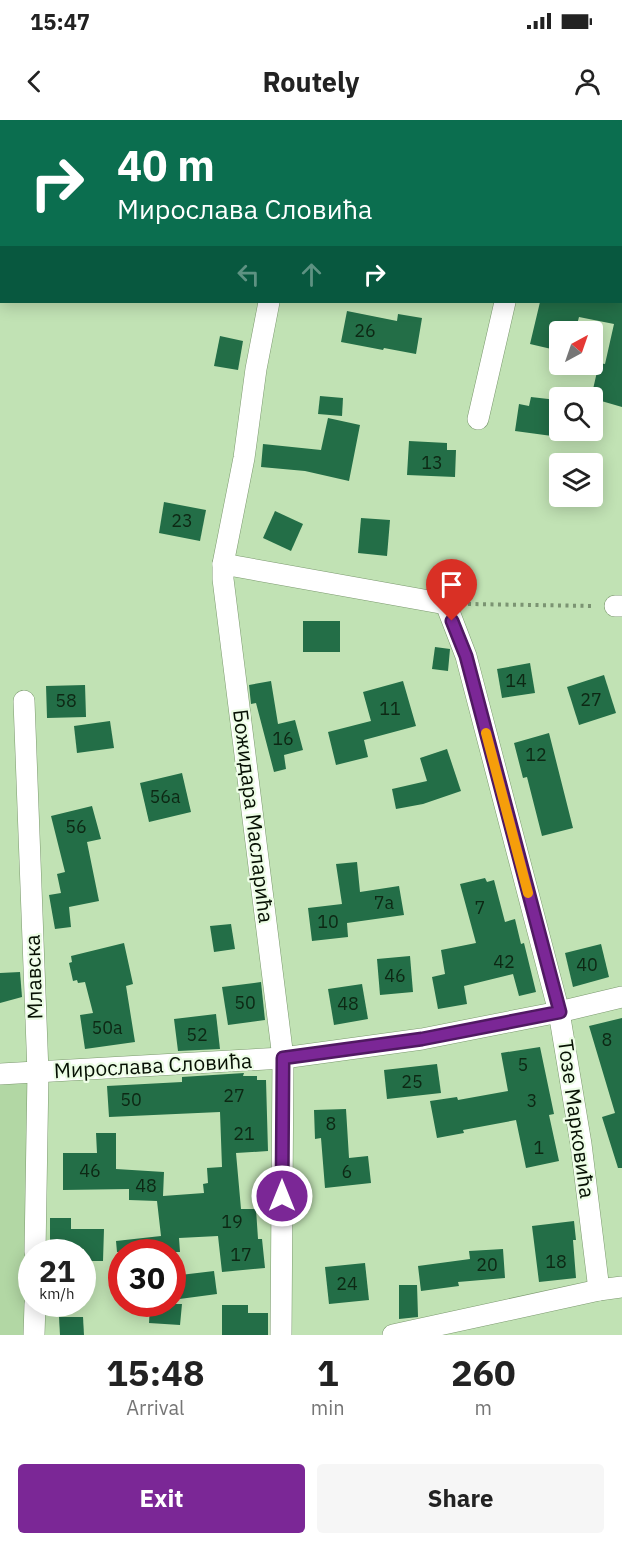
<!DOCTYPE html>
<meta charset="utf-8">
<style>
:root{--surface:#fff;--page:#f6f6f6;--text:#222;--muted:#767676;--accent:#7b2796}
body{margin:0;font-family:"IBM Plex Sans",sans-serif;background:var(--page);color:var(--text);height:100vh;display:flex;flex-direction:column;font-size:22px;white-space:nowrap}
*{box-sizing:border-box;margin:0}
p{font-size:20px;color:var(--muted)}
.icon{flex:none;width:33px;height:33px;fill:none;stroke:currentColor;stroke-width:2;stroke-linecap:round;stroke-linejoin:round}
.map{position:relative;height:1215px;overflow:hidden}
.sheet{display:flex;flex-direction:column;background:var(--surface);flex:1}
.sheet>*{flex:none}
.top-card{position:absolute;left:0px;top:0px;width:622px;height:183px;box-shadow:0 3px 15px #0003;background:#0b6e4f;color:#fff;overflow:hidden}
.needle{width:39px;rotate:40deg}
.buttons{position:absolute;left:549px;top:201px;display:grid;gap:12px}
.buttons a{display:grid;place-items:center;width:54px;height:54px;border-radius:6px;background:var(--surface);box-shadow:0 3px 15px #0003;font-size:30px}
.speed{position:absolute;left:18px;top:1119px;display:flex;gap:12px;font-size:30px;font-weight:700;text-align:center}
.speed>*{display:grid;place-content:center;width:78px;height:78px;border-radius:50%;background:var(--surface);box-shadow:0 3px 15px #0003;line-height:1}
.speed small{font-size:15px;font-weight:400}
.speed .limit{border:9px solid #d22;background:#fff;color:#111}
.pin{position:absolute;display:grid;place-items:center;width:51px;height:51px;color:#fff;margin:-62px -26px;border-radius:50% 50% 50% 0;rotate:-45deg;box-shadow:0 0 6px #0007}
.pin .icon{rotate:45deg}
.me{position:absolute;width:66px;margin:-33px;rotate:0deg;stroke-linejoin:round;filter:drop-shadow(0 0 4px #0008)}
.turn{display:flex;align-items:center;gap:21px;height:126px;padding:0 18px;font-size:27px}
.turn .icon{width:78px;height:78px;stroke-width:2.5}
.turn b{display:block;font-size:42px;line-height:51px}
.lanes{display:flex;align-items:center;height:57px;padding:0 18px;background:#0003;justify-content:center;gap:30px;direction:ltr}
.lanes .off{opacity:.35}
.eta{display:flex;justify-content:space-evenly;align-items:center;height:102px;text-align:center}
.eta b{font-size:36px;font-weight:700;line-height:42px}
.button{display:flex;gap:12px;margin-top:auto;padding:12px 18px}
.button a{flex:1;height:69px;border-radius:6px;background:var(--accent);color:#fff;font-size:24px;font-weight:700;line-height:69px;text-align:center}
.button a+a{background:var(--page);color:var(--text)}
.status{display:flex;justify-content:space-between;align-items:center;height:42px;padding:0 30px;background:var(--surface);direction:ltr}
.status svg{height:16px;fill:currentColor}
header{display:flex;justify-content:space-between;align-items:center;height:78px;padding:0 18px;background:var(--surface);font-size:27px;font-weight:700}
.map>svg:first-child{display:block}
.built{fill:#b2d7a4}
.building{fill:#236e47}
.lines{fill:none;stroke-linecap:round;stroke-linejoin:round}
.street-casing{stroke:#7b996e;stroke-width:22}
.path{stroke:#7b9472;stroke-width:4;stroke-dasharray:3 4.5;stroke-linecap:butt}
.street{stroke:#fff;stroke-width:21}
.route-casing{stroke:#501962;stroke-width:15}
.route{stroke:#7b2796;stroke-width:10}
.slow{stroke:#f59e0b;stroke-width:10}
.labels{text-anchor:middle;stroke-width:4.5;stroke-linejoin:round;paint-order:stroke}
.number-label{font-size:18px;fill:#0d2814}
.street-label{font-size:21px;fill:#061003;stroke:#edfde6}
</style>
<div class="status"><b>15:47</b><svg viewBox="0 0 49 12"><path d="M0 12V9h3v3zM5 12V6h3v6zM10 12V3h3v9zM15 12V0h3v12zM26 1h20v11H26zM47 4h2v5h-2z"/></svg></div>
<header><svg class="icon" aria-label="back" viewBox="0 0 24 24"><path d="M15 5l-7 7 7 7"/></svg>Routely<svg class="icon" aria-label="person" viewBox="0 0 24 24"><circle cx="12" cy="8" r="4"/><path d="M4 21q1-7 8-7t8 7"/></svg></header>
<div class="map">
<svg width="622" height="1215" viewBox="0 0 622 1215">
<rect width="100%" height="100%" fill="#c1e2b4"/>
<polygon class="built" points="38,953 32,1132 32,1184 34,1215 0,1215 0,954"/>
<g class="building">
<polygon points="540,182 622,182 622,287 591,278 599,243 605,244 614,204 579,197 575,212 560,212 560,231 530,224"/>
<polygon points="347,191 397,201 398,194 422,198 416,234 384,228 383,230 341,222"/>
<polygon points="220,216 243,221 238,250 214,246"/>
<polygon points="320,276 343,278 342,296 318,294"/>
<polygon points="531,277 557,280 552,316 515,311 519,284 529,286"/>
<polygon points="328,298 360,305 349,361 305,351 261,347 263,324 321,330"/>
<polygon points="409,321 447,323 447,330 456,330 455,357 407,355"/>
<polygon points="164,382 206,390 200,421 159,413"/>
<polygon points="275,391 303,404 291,431 263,418"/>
<polygon points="361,398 390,400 387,436 358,433"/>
<rect x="303" y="501" width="37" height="31"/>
<polygon points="435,527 450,529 448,551 432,549"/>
<polygon points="530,543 535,573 502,578 497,549"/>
<polygon points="604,555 616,593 579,605 567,567"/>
<polygon points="271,561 278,604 295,600 303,630 284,635 286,649 274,652 256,583 251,584 249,565"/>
<polygon points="403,561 416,606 364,620 368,637 336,645 328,612 371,601 363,572"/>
<polygon points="85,565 86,597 47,598 46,566"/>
<polygon points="110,601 114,628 77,633 74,606"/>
<polygon points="549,613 573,708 542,716 527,657 523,658 514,623"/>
<polygon points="447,629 461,671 423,684 396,689 392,669 427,661 420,638"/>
<polygon points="182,653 191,692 149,702 140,663"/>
<polygon points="92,686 101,719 87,722 99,781 69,787 71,807 55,809 49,775 61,773 57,754 65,752 51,696"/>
<polygon points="357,742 360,772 399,766 404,795 347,803 348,817 312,821 308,788 342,784 336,744"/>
<polygon points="485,758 487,762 494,760 505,802 515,799 521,824 524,823 536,872 519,876 513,854 464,866 467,884 438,889 432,857 445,854 441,830 476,823 460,764"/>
<polygon points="231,804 235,829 214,832 210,806"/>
<polygon points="124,823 133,864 126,866 135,922 85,929 80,895 93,893 85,862 78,863 77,860 73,861 69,843 72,842 71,836"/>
<polygon points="601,824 609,857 573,867 565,833"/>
<polygon points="410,836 413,872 380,875 377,839"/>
<polygon points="20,852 22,877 0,883 0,853"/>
<polygon points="261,862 265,900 228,905 222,867"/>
<polygon points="362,864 368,899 334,905 328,869"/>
<polygon points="216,894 220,929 178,931 174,899"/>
<polygon points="622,898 622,1048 618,1048 602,997 615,993 589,906"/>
<polygon points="540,927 554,994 549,995 559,1041 526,1048 516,1000 463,1010 464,1013 437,1018 430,981 457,977 458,980 508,971 501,933"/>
<polygon points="437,944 441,973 387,979 384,950"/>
<polygon points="244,953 243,956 257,956 257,960 266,960 268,1031 236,1033 241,1089 256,1089 258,1119 262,1119 265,1148 222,1152 218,1116 179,1118 180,1132 117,1132 116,1121 161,1116 157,1081 129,1080 129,1069 63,1070 63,1033 97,1033 96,1013 116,1013 116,1049 164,1052 163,1076 204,1073 203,1064 208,1063 207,1048 222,1047 220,992 109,997 107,966 182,962 182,957"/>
<polygon points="346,989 349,1038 368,1036 371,1063 325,1068 321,1018 315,1019 314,990"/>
<polygon points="50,1098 71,1098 71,1109 104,1109 103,1141 83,1141 84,1129 50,1128"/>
<polygon points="574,1101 576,1120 573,1120 576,1158 539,1162 532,1106"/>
<polygon points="503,1129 505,1158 458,1162 459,1166 421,1171 418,1146 470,1139 469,1131"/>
<polygon points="365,1143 369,1180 329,1184 325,1147"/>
<polygon points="214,1151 217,1174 172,1180 172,1156"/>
<polygon points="399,1165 417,1165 418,1197 399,1199"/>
<polygon points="150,1184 182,1184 180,1205 149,1203"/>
<polygon points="222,1185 248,1185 248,1193 268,1193 268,1215 222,1215"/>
<polygon points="59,1197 83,1197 84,1215 60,1215"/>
</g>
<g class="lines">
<defs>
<g id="street">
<polyline points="310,2 310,0"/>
<polyline points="621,122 622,122"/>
<polyline points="269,182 256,249 244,338 223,444 223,459 283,938 281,1215"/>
<polyline points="478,299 505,182"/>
<polyline points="223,444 446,484 466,536 559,892 581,1024 599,1170"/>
<polyline points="615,486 622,486"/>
<polyline points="24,581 38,953 35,1132"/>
<polyline points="0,954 283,938 422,919 559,892 622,877"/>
<polyline points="34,1215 35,1184"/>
<polyline points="393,1215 599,1170 622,1167"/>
</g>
</defs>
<use href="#street" class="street-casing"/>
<polyline class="path" points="468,484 595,486"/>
<use href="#street" class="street"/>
</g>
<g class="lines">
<defs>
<polyline id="route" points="282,1076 283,938 422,919 560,892 466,536 452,501"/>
</defs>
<use href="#route" class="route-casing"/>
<use href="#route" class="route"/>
<polyline class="slow" points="486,613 528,773"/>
</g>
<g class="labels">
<g class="number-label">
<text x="365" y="217">26</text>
<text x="432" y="349">13</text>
<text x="182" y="407">23</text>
<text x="516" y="567">14</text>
<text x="591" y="586">27</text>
<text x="66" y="587">58</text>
<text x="390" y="595">11</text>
<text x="283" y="625">16</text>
<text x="536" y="641">12</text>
<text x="165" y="683">56a</text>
<text x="76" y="713">56</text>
<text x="384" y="789">7a</text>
<text x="480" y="794">7</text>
<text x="328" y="808">10</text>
<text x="504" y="848">42</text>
<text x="587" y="851">40</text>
<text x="395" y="862">46</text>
<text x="245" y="889">50</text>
<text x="348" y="890">48</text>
<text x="107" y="914">50a</text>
<text x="197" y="921">52</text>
<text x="607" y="926">8</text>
<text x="523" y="951">5</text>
<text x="412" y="968">25</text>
<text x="234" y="982">27</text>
<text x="131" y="986">50</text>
<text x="532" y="987">3</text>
<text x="331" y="1010">8</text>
<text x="244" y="1020">21</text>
<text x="539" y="1034">1</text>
<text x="90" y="1057">46</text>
<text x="347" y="1058">6</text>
<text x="146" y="1072">48</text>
<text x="232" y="1108">19</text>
<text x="241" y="1141">17</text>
<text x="556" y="1148">18</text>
<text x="487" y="1151">20</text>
<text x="347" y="1170">24</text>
</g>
<g class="street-label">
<text transform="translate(253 696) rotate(83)" y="7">Божидара Масларића</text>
<text transform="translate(34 857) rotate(-92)" y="7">Млавска</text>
<text transform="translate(153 946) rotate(-3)" y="7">Мирослава Словића</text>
<text transform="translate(576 999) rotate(82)" y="7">Тозе Марковића</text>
</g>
</g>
</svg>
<div class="buttons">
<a><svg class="needle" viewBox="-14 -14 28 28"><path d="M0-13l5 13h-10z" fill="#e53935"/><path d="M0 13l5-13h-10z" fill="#767676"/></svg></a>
<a><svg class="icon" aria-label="search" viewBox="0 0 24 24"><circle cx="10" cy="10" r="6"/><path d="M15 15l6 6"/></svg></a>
<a><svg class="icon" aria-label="layers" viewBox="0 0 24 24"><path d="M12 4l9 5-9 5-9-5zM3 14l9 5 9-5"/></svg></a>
</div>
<div class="speed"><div>21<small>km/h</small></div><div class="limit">30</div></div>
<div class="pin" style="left:452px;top:501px;background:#d93025"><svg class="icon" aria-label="arrive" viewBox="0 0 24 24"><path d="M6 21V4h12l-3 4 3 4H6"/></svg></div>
<svg class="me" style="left:282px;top:1076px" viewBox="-20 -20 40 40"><circle r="17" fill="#7b2796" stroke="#fff" stroke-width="3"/><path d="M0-11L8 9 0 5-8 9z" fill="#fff"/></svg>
<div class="top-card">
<div class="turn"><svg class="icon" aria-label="right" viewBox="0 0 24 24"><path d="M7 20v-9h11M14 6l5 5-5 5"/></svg><div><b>40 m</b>Мирослава Словића</div></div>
<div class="lanes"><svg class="icon off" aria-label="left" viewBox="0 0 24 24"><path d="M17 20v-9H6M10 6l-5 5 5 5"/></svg><svg class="icon off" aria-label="ahead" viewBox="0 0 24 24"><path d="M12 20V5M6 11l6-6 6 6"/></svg><svg class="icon" aria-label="right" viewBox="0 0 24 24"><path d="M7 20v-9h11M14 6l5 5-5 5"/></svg></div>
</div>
</div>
<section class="sheet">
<div class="eta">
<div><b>15:48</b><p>Arrival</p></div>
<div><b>1</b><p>min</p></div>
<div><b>260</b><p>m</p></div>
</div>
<div class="button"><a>Exit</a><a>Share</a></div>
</section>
